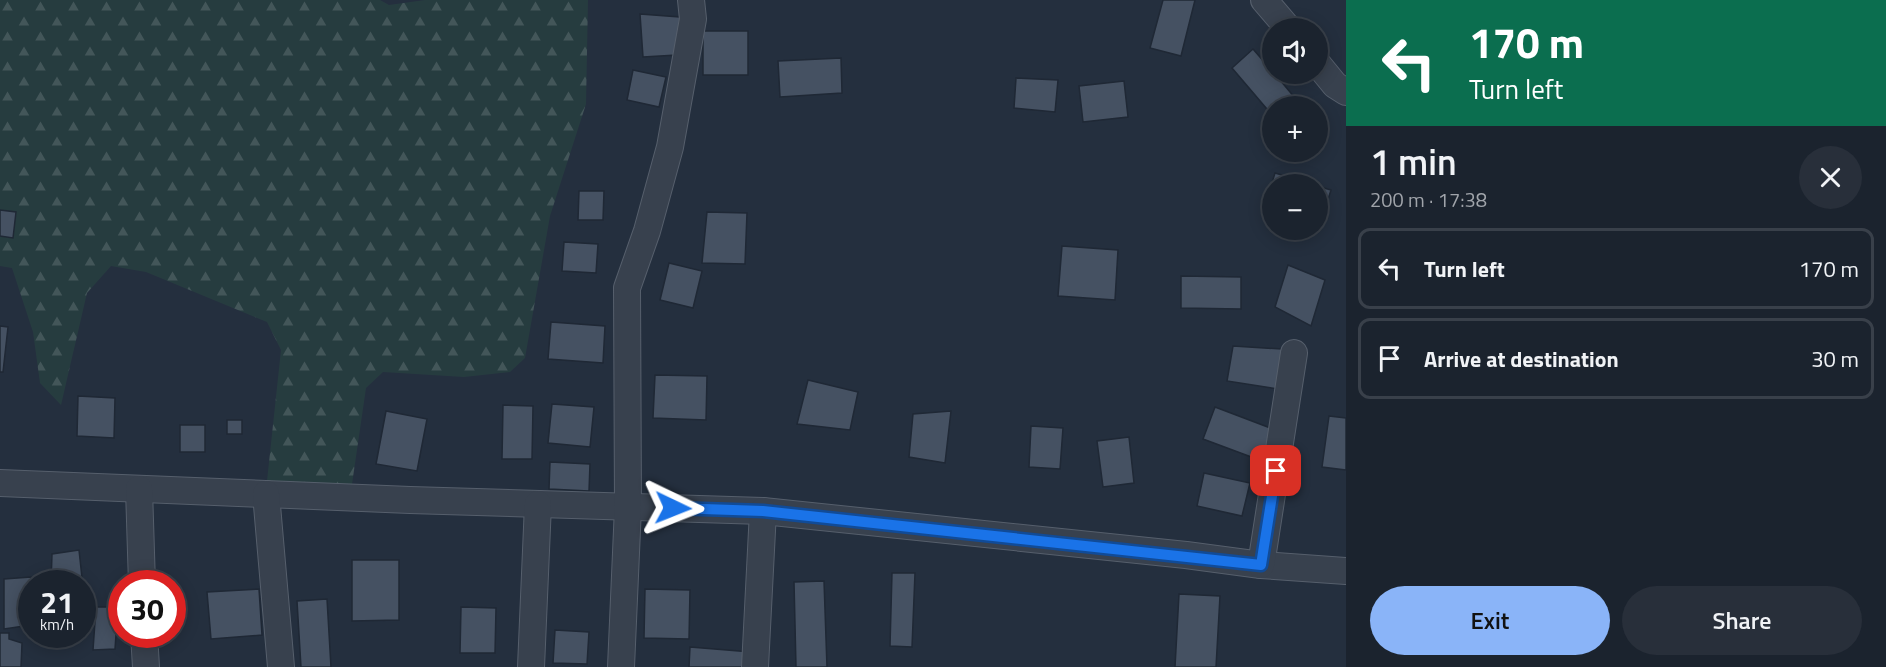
<!DOCTYPE html>
<meta charset="utf-8">
<style>
:root{--surface:#1b232e;--page:#282f3a;--text:#f1f3f6;--muted:#a0a4aa;--line:#39404a;--accent:#8ab4f8}
body{margin:0;font-family:"Titillium Web",sans-serif;background:var(--page);color:var(--text);height:100vh;display:flex;flex-direction:column;font-size:22px;white-space:nowrap}
*{box-sizing:border-box;margin:0}
p{font-size:20px;color:var(--muted)}
.icon{flex:none;width:33px;height:33px;fill:none;stroke:currentColor;stroke-width:2;stroke-linecap:round;stroke-linejoin:round}
.map{position:relative;flex:1;overflow:hidden}
.panel{display:flex;flex-direction:column;background:var(--surface);width:540px}
.panel>*{flex:none}
.guide{background:#0b6e4f;color:#fff;overflow:hidden}
.buttons{position:absolute;left:1262px;top:18px;display:grid;gap:12px}
.buttons a{display:grid;place-items:center;width:66px;height:66px;border-radius:50%;background:var(--surface);box-shadow:0 3px 15px #0003,0 0 0 2px var(--line);font-size:30px}
.speed{position:absolute;left:18px;top:570px;display:flex;gap:12px;font-size:30px;font-weight:700;text-align:center}
.speed>*{display:grid;place-content:center;width:78px;height:78px;border-radius:50%;background:var(--surface);box-shadow:0 3px 15px #0003,0 0 0 2px var(--line);line-height:1}
.speed small{font-size:15px;font-weight:400}
.speed .limit{border:9px solid #d22;background:#fff;color:#111}
.pin{position:absolute;display:grid;place-items:center;width:51px;height:51px;color:#fff;margin:-26px;border-radius:12px;box-shadow:0 3px 9px #0006}
.me{position:absolute;width:66px;margin:-33px;rotate:92deg;stroke-linejoin:round;filter:drop-shadow(0 0 4px #0008)}
.turn{display:flex;align-items:center;gap:21px;height:126px;padding:0 24px;font-size:27px}
.turn .icon{width:78px;height:78px;stroke-width:2.5}
.turn b{display:block;font-size:42px;line-height:51px}
.round{display:grid;place-items:center;flex:none;width:63px;height:63px;border-radius:32px;background:var(--page)}
.overview{display:flex;align-items:center;justify-content:space-between;height:102px;padding:0 24px}
h1{font-size:36px;font-weight:600;line-height:45px}
.primary-button{display:flex;gap:12px;margin-top:auto;padding:12px 24px}
.primary-button a{flex:1;height:69px;border-radius:36px;background:var(--accent);color:#111;font-size:24px;font-weight:600;line-height:69px;text-align:center}
.primary-button a+a{background:var(--page);color:var(--text)}
ul{padding:0;list-style:none}
li{display:flex;align-items:center;gap:18px;height:81px;margin:0 12px 9px;padding:0 12px;border:3px solid var(--line);border-radius:12px}
li div{flex:1}
li b{display:block;font-size:22px}
li em{font-style:normal}
main{display:flex;flex:1;min-height:0}
.map>svg:first-child{display:block}
.forest{fill:url(#forest-firs)}
.building{fill:#455162;stroke:#1f2835;stroke-width:1.5}
.lines{fill:none;stroke-linecap:round;stroke-linejoin:round}
.street-casing{stroke:#565f6c;stroke-width:28}
.street{stroke:#38414e;stroke-width:26}
.route-casing{stroke:#114b97;stroke-width:15}
.route{stroke:#1a73e8;stroke-width:10}
</style>
<main>
<div class="map">
<svg width="1346" height="667" viewBox="0 0 1346 667">
<defs>
<pattern id="forest-firs" width="22" height="20" patternUnits="userSpaceOnUse" patternTransform="scale(1.5)"><rect width="22" height="20" fill="#263c3f"/><path d="M5 1l3.5 6h-7zM16 11l3.5 6h-7z" fill="#435659"/></pattern>
</defs>
<rect width="100%" height="100%" fill="#242f3e"/>
<polygon class="forest" points="0,0 380,0 389,5 425,0 588,0 586,104 550,216 525,358 510,372 464,377 383,372 366,388 352,484 267,481 281,350 267,322 146,272 111,266 87,293 61,405 40,383 33,332 12,268 0,266"/>
<g class="building">
<polygon points="1163,0 1195,0 1181,56 1150,48"/>
<polygon points="640,14 680,17 677,55 643,57"/>
<rect x="703" y="31" width="45" height="44"/>
<polygon points="1253,49 1272,71 1272,74 1275,74 1295,98 1285,106 1272,106 1272,115 1232,68"/>
<polygon points="841,58 842,93 780,97 778,61"/>
<polygon points="633,70 666,77 659,107 627,100"/>
<polygon points="1016,78 1058,80 1055,112 1014,108"/>
<polygon points="1124,81 1128,117 1083,122 1079,86"/>
<polygon points="1275,173 1313,184 1272,184 1272,204 1266,202"/>
<polygon points="1317,186 1331,190 1322,219 1317,218"/>
<polygon points="579,191 604,191 603,220 578,220"/>
<polygon points="0,210 16,212 13,238 0,236"/>
<polygon points="707,212 747,213 745,264 702,263"/>
<polygon points="564,242 598,244 596,273 562,271"/>
<polygon points="1062,246 1118,250 1115,300 1058,296"/>
<polygon points="669,263 702,271 693,308 660,300"/>
<polygon points="1288,265 1325,280 1311,326 1275,307"/>
<polygon points="1181,276 1241,277 1241,309 1181,308"/>
<polygon points="551,322 605,326 603,363 548,359"/>
<polygon points="0,326 8,327 3,372 0,372"/>
<polygon points="1233,346 1282,349 1278,389 1227,381"/>
<polygon points="655,375 707,376 706,420 653,418"/>
<polygon points="808,380 858,392 850,430 797,424"/>
<polygon points="78,396 115,398 114,438 77,436"/>
<polygon points="552,404 594,407 590,447 548,443"/>
<polygon points="503,405 533,406 532,459 502,459"/>
<polygon points="1215,407 1273,429 1262,461 1203,439"/>
<polygon points="386,411 427,419 417,471 376,464"/>
<polygon points="951,411 945,463 909,457 913,414"/>
<polygon points="1329,416 1346,418 1346,470 1322,467"/>
<rect x="227" y="420" width="15" height="14"/>
<rect x="180" y="425" width="25" height="27"/>
<polygon points="1031,426 1063,428 1060,469 1029,467"/>
<polygon points="1129,437 1134,483 1103,487 1097,441"/>
<polygon points="550,462 590,464 589,491 549,489"/>
<polygon points="1204,473 1250,483 1242,516 1197,506"/>
<polygon points="79,550 84,596 82,584 51,584 52,554"/>
<polygon points="352,560 399,560 399,620 352,621"/>
<polygon points="892,573 915,573 912,647 890,646"/>
<polygon points="31,577 31,625 4,629 4,579"/>
<polygon points="824,581 827,667 796,667 794,582"/>
<polygon points="259,589 262,635 211,639 207,592"/>
<polygon points="645,589 690,590 689,639 644,638"/>
<polygon points="1179,594 1220,596 1216,667 1175,667"/>
<polygon points="327,599 331,667 301,667 297,601"/>
<polygon points="96,607 118,607 115,649 93,650"/>
<polygon points="461,607 496,608 495,653 460,653"/>
<polygon points="555,630 589,632 587,664 553,663"/>
<polygon points="0,633 9,633 9,639 22,643 21,667 0,667"/>
<polygon points="690,647 751,652 750,667 689,667"/>
</g>
<g class="lines">
<defs>
<g id="street">
<polyline points="1264,0 1288,28"/>
<polyline points="1317,63 1335,85 1346,92"/>
<polyline points="0,483 410,500 763,511 1186,555 1261,565 1346,571"/>
<polyline points="139,489 142,584"/>
<polyline points="266,494 281,667"/>
<polyline points="1261,565 1294,353"/>
<polyline points="144,634 146,667"/>
<polyline points="531,667 538,504"/>
<polyline points="621,667 628,507 627,288 647,231 670,147 693,19 691,0"/>
<polyline points="755,667 763,511"/>
</g>
</defs>
<use href="#street" class="street-casing"/>
<use href="#street" class="street"/>
</g>
<g class="lines">
<defs>
<polyline id="route" points="673,508 763,511 1261,565 1276,471"/>
</defs>
<use href="#route" class="route-casing"/>
<use href="#route" class="route"/>
</g>
</svg>
<div class="buttons">
<a><svg class="icon" aria-label="sound" viewBox="0 0 24 24"><path d="M4 9h4l5-4v14l-5-4H4zM17 9q2 3 0 6"/></svg></a>
<a>+</a>
<a>−</a>
</div>
<div class="speed"><div>21<small>km/h</small></div><div class="limit">30</div></div>
<div class="pin" style="left:1276px;top:471px;background:#d93025"><svg class="icon" aria-label="arrive" viewBox="0 0 24 24"><path d="M6 21V4h12l-3 4 3 4H6"/></svg></div>
<svg class="me" style="left:673px;top:508px" viewBox="-20 -20 40 40"><path d="M0-17L14 15 0 8-14 15z" fill="#1a73e8" stroke="#fff" stroke-width="4"/></svg>
</div>
<section class="panel">
<div class="guide">
<div class="turn"><svg class="icon" aria-label="left" viewBox="0 0 24 24"><path d="M17 20v-9H6M10 6l-5 5 5 5"/></svg><div><b>170 m</b>Turn left</div></div>
</div>
<div class="overview"><div><h1>1 min</h1><p>200 m · 17:38</p></div><a class="round"><svg class="icon" aria-label="close" viewBox="0 0 24 24"><path d="M6 6l12 12M18 6L6 18"/></svg></a></div>
<ul>
<li><svg class="icon" aria-label="left" viewBox="0 0 24 24"><path d="M17 20v-9H6M10 6l-5 5 5 5"/></svg><div><b>Turn left</b></div><em>170 m</em></li>
<li><svg class="icon" aria-label="arrive" viewBox="0 0 24 24"><path d="M6 21V4h12l-3 4 3 4H6"/></svg><div><b>Arrive at destination</b></div><em>30 m</em></li>
</ul>
<div class="primary-button"><a>Exit</a><a>Share</a></div>
</section>
</main>
